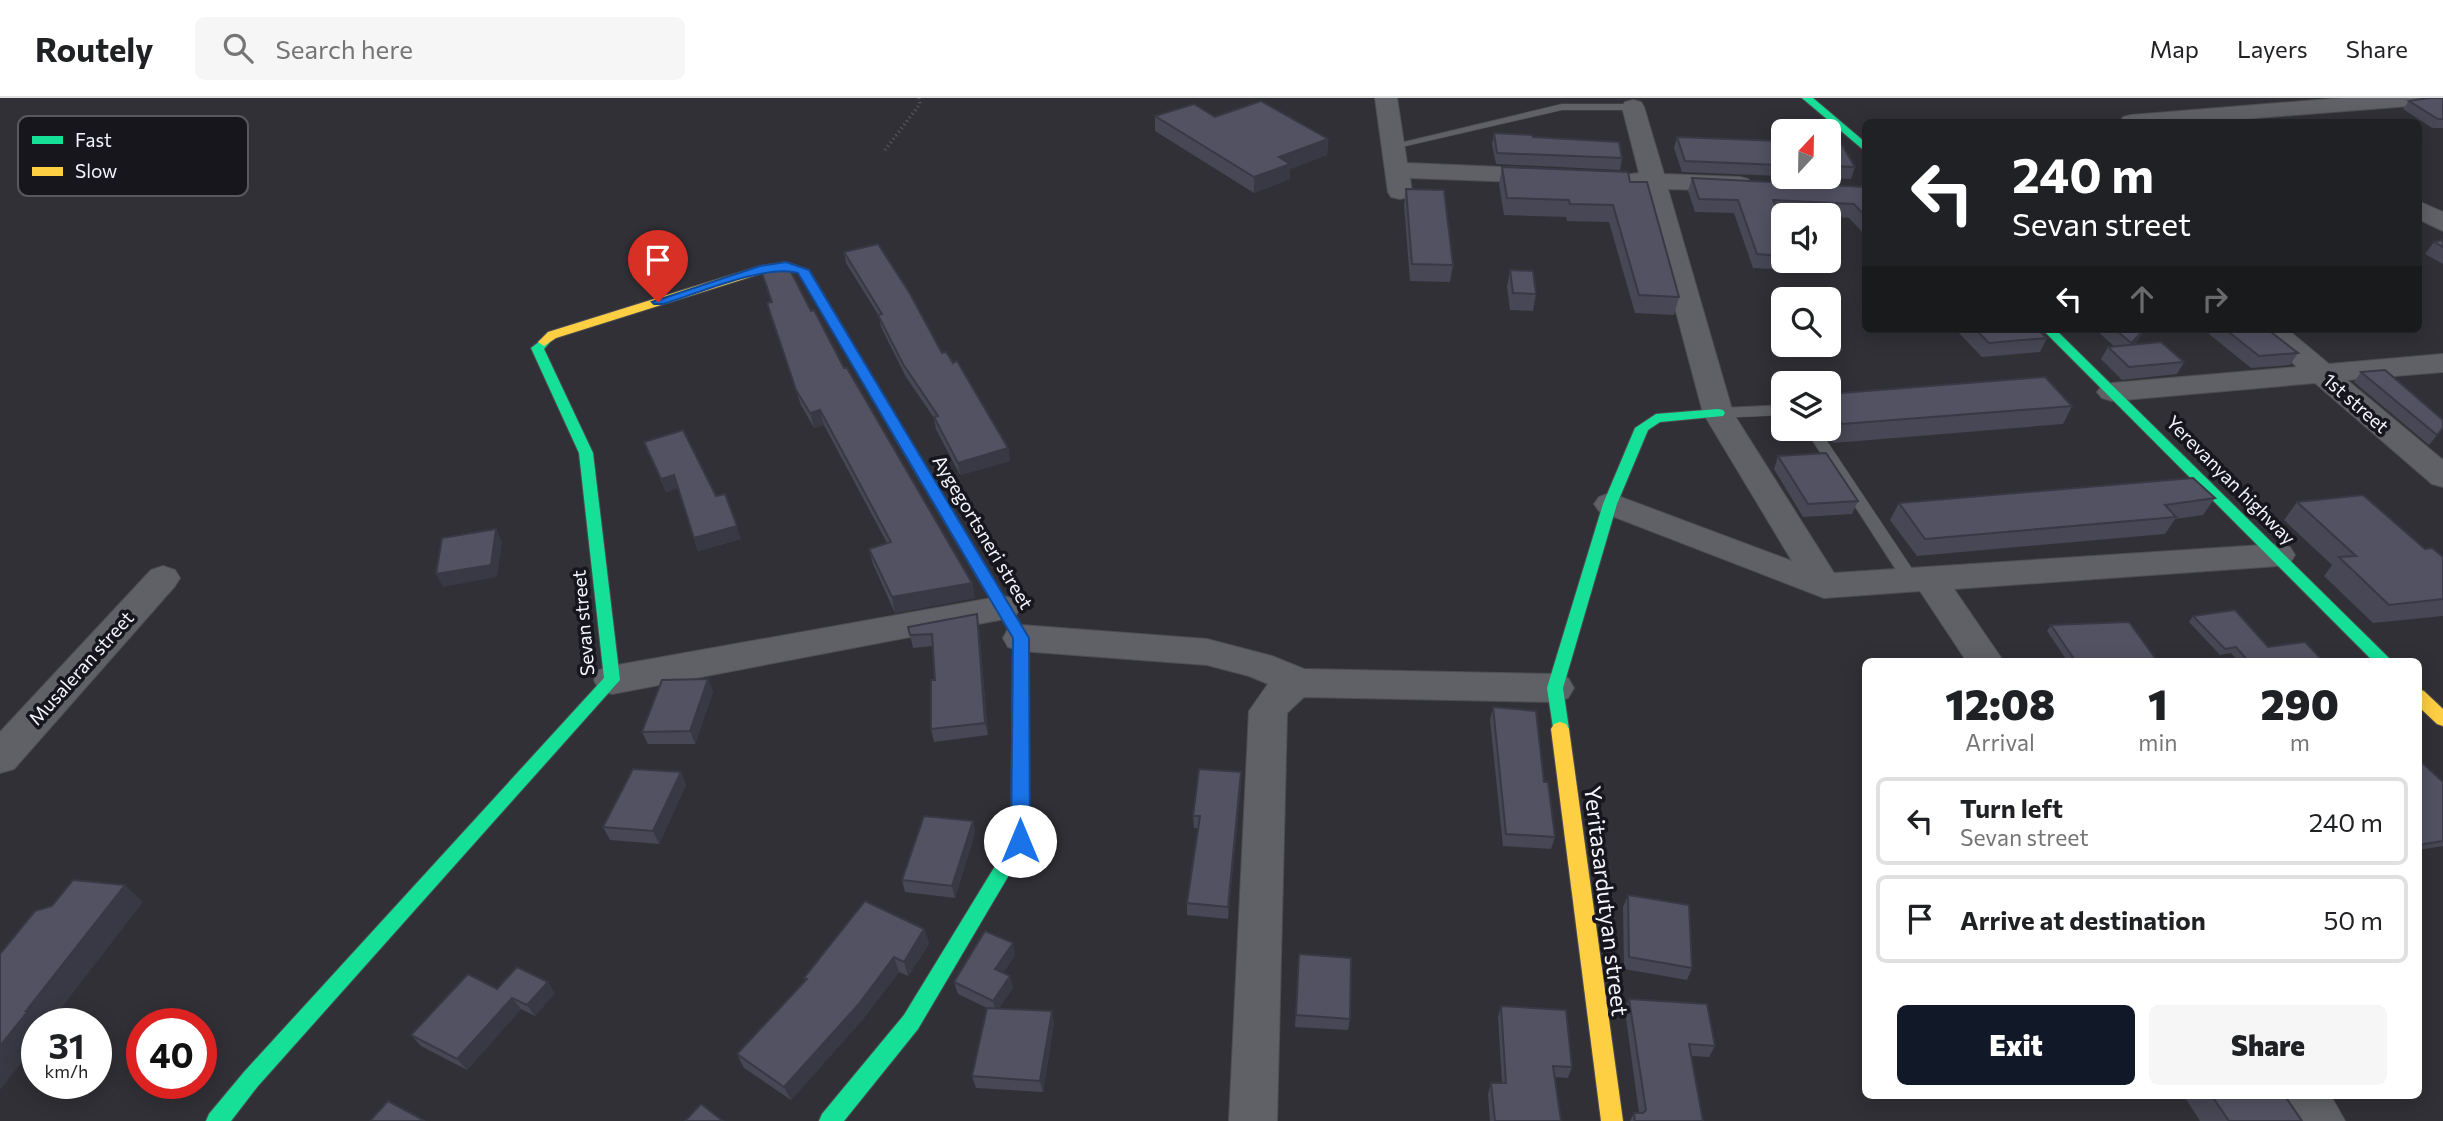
<!DOCTYPE html>
<style>
:root{--surface:#fff;--page:#f6f6f6;--text:#202124;--muted:#757577;--line:#e0e0e0;--accent:#111827}
body{margin:0;font-family:Commissioner,sans-serif;background:var(--page);color:var(--text);height:100vh;display:flex;flex-direction:column;font-size:26px;white-space:nowrap}
*{box-sizing:border-box;margin:0}
p{font-size:23px;color:var(--muted)}
.icon{flex:none;width:38px;height:38px;fill:none;stroke:currentColor;stroke-width:2;stroke-linecap:round;stroke-linejoin:round}
.map{position:relative;flex:1;overflow:hidden}
.sheet{position:absolute;left:1862px;top:560px;width:560px;height:441px;display:flex;flex-direction:column;background:var(--surface);border-radius:10px;box-shadow:0 4px 18px #0003}
.sheet>*{flex:none}
.top-card{position:absolute;left:1862px;top:21px;width:560px;height:214px;border-radius:10px;box-shadow:0 4px 18px #0003;background:#202124;color:#fff;overflow:hidden}
.needle{width:46px;rotate:22deg}
.controls{position:absolute;left:1771px;top:21px;display:grid;gap:14px}
.controls a{display:grid;place-items:center;width:70px;height:70px;border-radius:10px;background:var(--surface);box-shadow:0 4px 18px #0003;font-size:35px}
.speed{position:absolute;left:21px;top:910px;display:flex;gap:14px;font-size:35px;font-weight:700;text-align:center}
.speed>*{display:grid;place-content:center;width:91px;height:91px;border-radius:50%;background:var(--surface);box-shadow:0 4px 18px #0003;line-height:1}
.speed small{font-size:18px;font-weight:400}
.speed .limit{border:10px solid #d22;background:#fff;color:#111}
.pin{position:absolute;display:grid;place-items:center;width:60px;height:60px;color:#fff;margin:-72px -30px;border-radius:50% 50% 50% 0;rotate:-45deg;box-shadow:0 0 7px #0007}
.pin .icon{rotate:45deg}
.me{position:absolute;width:77px;margin:-38px;rotate:0deg;stroke-linejoin:round;filter:drop-shadow(0 0 5px #0008)}
.turn{display:flex;align-items:center;gap:24px;height:147px;padding:0 35px;font-size:32px}
.turn .icon{width:91px;height:91px;stroke-width:2.5}
.turn b{display:block;font-size:49px;line-height:60px}
.lanes{display:flex;align-items:center;height:66px;padding:0 35px;background:#0003;justify-content:center;gap:35px;direction:ltr}
.lanes .off{opacity:.35}
.eta{display:flex;justify-content:space-evenly;align-items:center;height:119px;text-align:center}
.eta b{font-size:42px;font-weight:800;line-height:49px}
.action{display:flex;gap:14px;margin-top:auto;padding:14px 35px}
.action a{flex:1;height:80px;border-radius:10px;background:var(--accent);color:#fff;font-size:28px;font-weight:800;line-height:80px;text-align:center}
.action a+a{background:var(--page);color:var(--text)}
ul{padding:0;list-style:none}
li{display:flex;align-items:center;gap:21px;height:88px;margin:0 14px 10px;padding:0 21px;border:4px solid var(--line);border-radius:10px}
li div{flex:1}
li b{display:block;font-size:26px}
li em{font-style:normal}
header{display:flex;align-items:center;gap:42px;box-sizing:border-box;height:98px;padding:0 35px;background:var(--surface);border-bottom:2px solid var(--line)}
header strong{font-size:33px}
nav{display:flex;gap:38px;margin-inline-start:auto;font-size:24px}
.search{width:490px;height:63px;background:var(--page);display:flex;align-items:center;gap:18px;box-sizing:border-box;padding:0 24px;border-radius:10px;color:var(--muted);font-size:26px}
.map>svg:first-child{display:block}
.lines{fill:none;stroke-linecap:round;stroke-linejoin:round}
.lane-casing{stroke:#4d4d52;stroke-width:1}
.street-casing{stroke:#4d4d52;stroke-width:2}
.fast-casing{stroke:#4d4d52;stroke-width:2}
.slow-casing{stroke:#4d4d52;stroke-width:2}
.path{stroke:#5d5e62;stroke-width:3.5;stroke-dasharray:1 3.5;stroke-linecap:butt}
.lane{fill:#606166;fill-rule:evenodd}
.street{fill:#606166;fill-rule:evenodd}
.fast{fill:#16e098;fill-rule:evenodd}
.slow{fill:#ffcf43;fill-rule:evenodd}
.wall{fill:#474755}
.shaded-wall{fill:#393945}
.building{fill:#525263;stroke:#393945;stroke-width:2}
.route{fill:#1a73e8;stroke:#114b97;stroke-width:2}
.labels{text-anchor:middle;stroke-width:7;stroke-linejoin:round;paint-order:stroke}
.street-label{font-size:19px;fill:#f3f4fc;stroke:#16161c}
.near-street-label{font-size:23px;fill:#f3f4fc;stroke:#16161c}
.key{fill:#16161c;stroke:#58595f;stroke-width:2}
.key-label{font-size:19px;fill:#f3f4fc}
</style>
<header>
<strong>Routely</strong>
<div class="search"><svg class="icon" aria-label="search" viewBox="0 0 24 24"><circle cx="10" cy="10" r="6"/><path d="M15 15l6 6"/></svg>Search here</div>
<nav><a>Map</a><a>Layers</a><a>Share</a></nav>
</header>
<div class="map">
<svg width="2443" height="1023" viewBox="0 0 2443 1023">
<rect width="100%" height="100%" fill="#303036"/>
<g class="lines">
<defs>
<g id="lane">
<polygon points="1562,6 1633,6 1639,9 1633,12 1562,12 1393,51 1387,48"/>
<polygon points="1783,307 1783,317 1718,320 1711,315 1718,310"/>
<polygon points="1805,331 1819,331 1917,478 1920,482 1917,486 1905,486"/>
</g>
<g id="street">
<polygon points="1375,0 1397,0 1407,65 1547,71 1555,73 1559,78 1555,83 1547,85 1410,80 1412,94 1409,99 1400,101 1391,99 1388,94"/>
<polygon points="2342,0 2433,0 2430,5 2422,7 2206,24 2120,24 2123,19 2131,17"/>
<polygon points="1633,2 1641,4 1644,9 1664,76 1740,79 1748,81 1752,86 1748,91 1740,93 1668,91 1733,315 1834,475 2278,446 2290,449 2295,457 2290,465 2278,468 1954,491 2004,564 1967,564 1920,493 1824,500 1599,413 1594,406 1599,399 1610,395 1792,463 1703,315 1643,90 1623,87 1619,82 1623,77 1639,75 1622,9 1625,4"/>
<polygon points="2418,103 2443,114 2443,133 2418,121"/>
<polygon points="2256,231 2287,231 2329,266 2443,256 2443,274 2347,282 2443,362 2443,389 2432,386 2315,285 2112,303 2102,300 2097,294 2102,288 2112,285 2297,269"/>
<polygon points="163,468 175,472 180,480 175,488 14,671 0,675 0,634 151,472"/>
<polygon points="1003,498 1015,501 1020,510 1015,519 612,596 599,592 594,582 599,572 612,568"/>
<polygon points="1021,527 1207,541 1272,558 1304,571 1555,576 1568,580 1574,590 1568,600 1555,604 1304,599 1287,615 1277,1023 1229,1023 1249,613 1268,586 1249,578 1207,567 1021,553 1008,549 1003,540 1008,531"/>
<polygon points="2278,998 2331,998 2345,1023 2292,1023"/>
</g>
<g id="fast">
<polygon points="1802,0 1813,0 1866,45 1866,54"/>
<polygon points="2042,231 2055,231 2393,564 2374,564"/>
<polygon points="544,240 550,244 544,251 593,355 620,582 258,988 231,1023 206,1023 209,1016 244,974 604,580 579,355 531,250"/>
<polygon points="1718,311 1723,312 1725,315 1723,318 1660,324 1648,332 1617,406 1563,590 1569,631 1566,636 1554,636 1547,590 1603,406 1635,330 1656,316"/>
<polygon points="905,341 912,345 1029,540 1029,743 918,931 844,1023 819,1023 822,1016 904,917 1011,742 1013,540 898,345"/>
</g>
<g id="slow">
<polygon points="786,164 809,172 912,345 910,348 900,348 898,345 799,174 786,172 766,174 556,240 544,248 538,244 548,234 760,168"/>
<polygon points="2418,591 2424,593 2443,611 2443,628 2437,626 2418,608"/>
<polygon points="1560,624 1566,626 1569,631 1623,1023 1601,1023 1551,631 1554,626"/>
</g>
</defs>
<use href="#lane" class="lane-casing"/>
<use href="#street" class="street-casing"/>
<use href="#fast" class="fast-casing"/>
<use href="#slow" class="slow-casing"/>
<polyline class="path" points="885,52 920,6 919,0"/>
<use href="#lane" class="lane"/>
<use href="#street" class="street"/>
<use href="#fast" class="fast"/>
<use href="#slow" class="slow"/>
</g>
<g class="wall">
<polygon points="2443,0 2443,30 2432,30 2403,11 2409,3"/>
<polygon points="1155,18 1328,41 1327,57 1290,71 1290,81 1254,95 1155,33"/>
<polygon points="1494,35 1533,39 1622,60 1620,72 1496,66 1492,46"/>
<polygon points="1829,35 1855,69 1851,81 1800,79 1829,79"/>
<polygon points="1677,39 1783,43 1783,78 1682,74 1674,50"/>
<polygon points="1502,69 1630,84 1679,199 1674,217 1635,215 1609,124 1567,123 1566,119 1504,117 1499,86"/>
<polygon points="1692,80 1866,89 1866,138 1849,120 1829,118 1829,117 1779,116 1783,128 1783,163 1793,163 1790,172 1753,170 1734,115 1695,114 1688,93"/>
<polygon points="1406,91 1453,167 1450,184 1410,183 1404,107"/>
<polygon points="2443,142 2443,166 2425,156 2434,144"/>
<polygon points="844,154 942,255 1008,350 1010,363 960,377 936,331 934,320 906,279 881,229 879,218 846,165"/>
<polygon points="1510,172 1536,196 1533,213 1510,212 1507,189"/>
<polygon points="762,175 811,213 972,485 975,500 895,515 873,466 869,451 887,445 824,327 814,330 801,307 771,220 767,205 771,204"/>
<polygon points="1955,231 2037,231 2047,240 2040,254 1982,259"/>
<polygon points="2095,231 2145,231 2135,246 2184,264 2177,276 2122,282 2101,261 2108,249 2115,249"/>
<polygon points="2212,231 2267,231 2298,255 2290,267 2251,270 2209,236"/>
<polygon points="2361,274 2443,330 2429,347 2354,284"/>
<polygon points="1829,296 2072,308 2063,326 1834,345 1824,331 1829,331"/>
<polygon points="644,344 716,398 741,441 698,453 678,390 666,394"/>
<polygon points="1778,358 1858,403 1852,416 1803,419 1774,371"/>
<polygon points="2215,400 2203,417 2175,421 2165,436 1917,458 1890,422 1899,405"/>
<polygon points="2297,404 2443,459 2443,518 2373,525 2324,478 2332,467 2284,422"/>
<polygon points="977,516 979,529 988,637 934,644 931,631 935,582 933,548 913,550 910,537"/>
<polygon points="2193,518 2268,549 2324,564 2238,564 2231,555 2220,557 2189,524"/>
<polygon points="2051,527 2158,564 2068,564 2047,533"/>
<polygon points="708,581 713,594 695,646 648,646 642,634"/>
<polygon points="1493,609 1544,684 1555,739 1551,751 1503,748 1490,622"/>
<polygon points="2418,661 2443,684 2443,748 2418,752"/>
<polygon points="681,674 686,687 659,746 610,742 603,729"/>
<polygon points="1241,686 1228,821 1187,817 1187,805 1198,730 1194,730 1193,718"/>
<polygon points="973,723 975,735 955,800 905,794 902,782"/>
<polygon points="1628,797 1692,870 1687,882 1624,871 1623,809"/>
<polygon points="924,831 929,846 908,878 899,874 863,921 791,1002 744,970 737,956 805,883 804,880"/>
<polygon points="1299,856 1350,921 1348,932 1295,929"/>
<polygon points="1015,857 1003,875 1013,890 999,910 1054,925 1043,994 976,990 972,978 987,910 958,896 954,884"/>
<polygon points="497,891 555,895 535,918 521,911 467,972 421,948 411,937"/>
<polygon points="1629,901 1715,948 1709,959 1691,958 1703,1023 1630,1023 1634,1015 1639,1015 1625,913"/>
<polygon points="1501,908 1572,969 1568,980 1555,979 1561,1023 1490,1023 1488,996 1491,985 1502,985 1498,919"/>
<polygon points="2184,998 2285,998 2302,1023 2200,1023"/>
</g>
<g class="shaded-wall">
<polygon points="1328,41 1327,57 1290,71 1290,81 1254,95 1254,79 1279,59"/>
<polygon points="2145,231 2138,243 2125,257 2131,245"/>
<polygon points="820,312 824,327 814,330 810,315"/>
<polygon points="1008,350 1010,363 960,377 958,365"/>
<polygon points="674,377 679,390 666,394 661,381"/>
<polygon points="737,428 741,441 698,453 694,440"/>
<polygon points="496,431 502,444 497,479 443,489 436,476"/>
<polygon points="972,485 975,500 895,515 892,499"/>
<polygon points="977,516 979,529 988,637 985,625"/>
<polygon points="708,581 713,594 695,646 690,633"/>
<polygon points="681,674 686,687 659,746 653,733"/>
<polygon points="1241,674 1241,686 1228,821 1228,809"/>
<polygon points="973,723 975,735 955,800 952,788"/>
<polygon points="125,787 143,804 49,926 37,926 37,945 0,992 0,948 26,913"/>
<polygon points="924,831 929,846 908,878 904,864"/>
<polygon points="1013,845 1015,857 998,883 995,871"/>
<polygon points="894,859 899,874 863,921 791,1002 784,989"/>
<polygon points="1010,878 1013,890 996,914 993,903"/>
<polygon points="548,884 555,895 535,918 527,907"/>
<polygon points="512,900 521,911 467,972 457,961"/>
<polygon points="1052,913 1054,925 1043,994 1040,983"/>
</g>
<g class="building">
<polygon points="2429,0 2443,0 2443,21 2438,21 2409,3"/>
<polygon points="1261,3 1328,41 1279,59 1290,66 1254,79 1155,18 1194,6 1215,19"/>
<polygon points="1494,35 1532,37 1533,39 1619,44 1622,60 1497,55"/>
<polygon points="1829,35 1835,35 1855,69 1829,68"/>
<polygon points="1677,39 1783,43 1783,67 1685,63"/>
<polygon points="1502,69 1628,74 1630,84 1647,84 1679,199 1639,197 1613,107 1570,106 1569,102 1507,100"/>
<polygon points="1692,80 1866,89 1866,119 1854,106 1773,102 1783,128 1783,158 1757,156 1738,102 1699,101"/>
<polygon points="1406,91 1444,92 1453,167 1412,166"/>
<polygon points="2443,142 2443,149 2434,144"/>
<polygon points="878,146 909,194 942,255 946,254 953,265 957,263 1008,350 958,365 934,319 938,318 903,266 878,217 882,216 844,154"/>
<polygon points="789,170 811,213 814,212 844,270 847,270 972,485 892,499 869,451 891,444 820,312 810,315 796,292 767,205 772,204 762,175"/>
<polygon points="1510,172 1533,173 1536,196 1513,195"/>
<polygon points="1975,231 2037,231 2047,240 1989,245"/>
<polygon points="2115,231 2145,231 2131,245"/>
<polygon points="2225,231 2267,231 2298,255 2259,258"/>
<polygon points="2161,244 2184,264 2129,269 2108,249"/>
<polygon points="2385,272 2443,322 2443,330 2437,337 2361,274"/>
<polygon points="2045,279 2072,308 1842,326 1829,309 1829,296"/>
<polygon points="683,332 716,398 725,396 737,428 694,440 674,377 661,381 644,344"/>
<polygon points="1826,355 1858,403 1808,406 1778,358"/>
<polygon points="2193,380 2215,400 2165,407 2176,419 1925,441 1899,405"/>
<polygon points="2363,397 2425,451 2432,450 2443,459 2443,501 2389,507 2339,459 2356,458 2297,404"/>
<polygon points="496,431 491,467 436,476 442,440"/>
<polygon points="2235,512 2268,549 2305,544 2324,564 2249,564 2236,549 2225,551 2193,518"/>
<polygon points="977,516 985,625 931,631 931,582 935,582 932,536 910,537 908,529"/>
<polygon points="2129,524 2158,564 2076,564 2051,527"/>
<polygon points="708,581 690,633 642,634 662,582"/>
<polygon points="1493,609 1536,613 1544,684 1548,684 1555,739 1506,736"/>
<polygon points="2418,661 2443,684 2443,743 2418,747"/>
<polygon points="633,671 681,674 653,733 603,729"/>
<polygon points="1199,671 1241,674 1228,809 1187,805 1200,718 1193,718"/>
<polygon points="924,718 973,723 952,788 902,782"/>
<polygon points="73,782 125,787 26,913 28,913 0,948 0,856 35,813 52,808"/>
<polygon points="1628,797 1689,807 1692,870 1629,859"/>
<polygon points="865,803 924,831 904,864 894,859 858,907 784,989 737,956 807,881 804,880"/>
<polygon points="985,833 1013,845 995,871 1010,878 993,903 954,884"/>
<polygon points="1299,856 1351,860 1350,921 1296,917"/>
<polygon points="517,869 548,884 527,907 512,900 457,961 411,937 468,876 497,891"/>
<polygon points="1629,901 1707,906 1715,948 1689,946 1703,1023 1635,1023 1634,1015 1643,1015 1646,1012"/>
<polygon points="1501,908 1566,912 1572,969 1553,968 1561,1023 1495,1023 1491,985 1506,985"/>
<polygon points="987,910 1052,913 1040,983 972,978"/>
<polygon points="2212,998 2285,998 2302,1023 2229,1023"/>
<polygon points="388,1003 425,1023 370,1023"/>
<polygon points="701,1006 723,1023 685,1023"/>
</g>
<path class="route" d="M786 164 809 172 1029 540 1030 743 1027 748 1020 751 1014 748 1011 743 1013 540 798 175C764 166 697 196 663 206H654L652 204 760 168Z"/>
<g class="labels">
<g class="street-label">
<text transform="translate(2356 305) rotate(41)" y="7">1st street</text>
<text transform="translate(2231 382) rotate(45)" y="7">Yerevanyan highway</text>
<text transform="translate(983 434) rotate(59)" y="7">Aygegortsneri street</text>
<text transform="translate(583 525) rotate(-95)" y="7">Sevan street</text>
<text transform="translate(81 570) rotate(-48)" y="7">Musaleran street</text>
</g>
<g class="near-street-label">
<text transform="translate(1606 803) rotate(83)" y="8">Yeritasardutyan street</text>
</g>
</g>
<rect x="18" y="18" width="230" height="80" rx="10" class="key"/>
<rect x="32" y="38" width="31" height="8" fill="#16e098"/>
<rect x="32" y="69" width="31" height="9" fill="#ffcf43"/>
<g class="key-label">
<text x="75" y="49">Fast</text>
<text x="75" y="80">Slow</text>
</g>
</svg>
<div class="controls">
<a><svg class="needle" viewBox="-14 -14 28 28"><path d="M0-13l5 13h-10z" fill="#e53935"/><path d="M0 13l5-13h-10z" fill="#757577"/></svg></a>
<a><svg class="icon" aria-label="sound" viewBox="0 0 24 24"><path d="M4 9h4l5-4v14l-5-4H4zM17 9q2 3 0 6"/></svg></a>
<a><svg class="icon" aria-label="search" viewBox="0 0 24 24"><circle cx="10" cy="10" r="6"/><path d="M15 15l6 6"/></svg></a>
<a><svg class="icon" aria-label="layers" viewBox="0 0 24 24"><path d="M12 4l9 5-9 5-9-5zM3 14l9 5 9-5"/></svg></a>
</div>
<div class="speed"><div>31<small>km/h</small></div><div class="limit">40</div></div>
<div class="pin" style="left:658px;top:204px;background:#d93025"><svg class="icon" aria-label="arrive" viewBox="0 0 24 24"><path d="M6 21V4h12l-3 4 3 4H6"/></svg></div>
<svg class="me" style="left:1020px;top:743px" viewBox="-20 -20 40 40"><circle r="19" fill="#fff"/><path d="M0-13L10 11 0 6-10 11z" fill="#1a73e8"/></svg>
<div class="top-card">
<div class="turn"><svg class="icon" aria-label="left" viewBox="0 0 24 24"><path d="M17 20v-9H6M10 6l-5 5 5 5"/></svg><div><b>240 m</b>Sevan street</div></div>
<div class="lanes"><svg class="icon" aria-label="left" viewBox="0 0 24 24"><path d="M17 20v-9H6M10 6l-5 5 5 5"/></svg><svg class="icon off" aria-label="ahead" viewBox="0 0 24 24"><path d="M12 20V5M6 11l6-6 6 6"/></svg><svg class="icon off" aria-label="right" viewBox="0 0 24 24"><path d="M7 20v-9h11M14 6l5 5-5 5"/></svg></div>
</div>
<section class="sheet">
<div class="eta">
<div><b>12:08</b><p>Arrival</p></div>
<div><b>1</b><p>min</p></div>
<div><b>290</b><p>m</p></div>
</div>
<ul>
<li><svg class="icon" aria-label="left" viewBox="0 0 24 24"><path d="M17 20v-9H6M10 6l-5 5 5 5"/></svg><div><b>Turn left</b><p>Sevan street</p></div><em>240 m</em></li>
<li><svg class="icon" aria-label="arrive" viewBox="0 0 24 24"><path d="M6 21V4h12l-3 4 3 4H6"/></svg><div><b>Arrive at destination</b></div><em>50 m</em></li>
</ul>
<div class="action"><a>Exit</a><a>Share</a></div>
</section>
</div>
